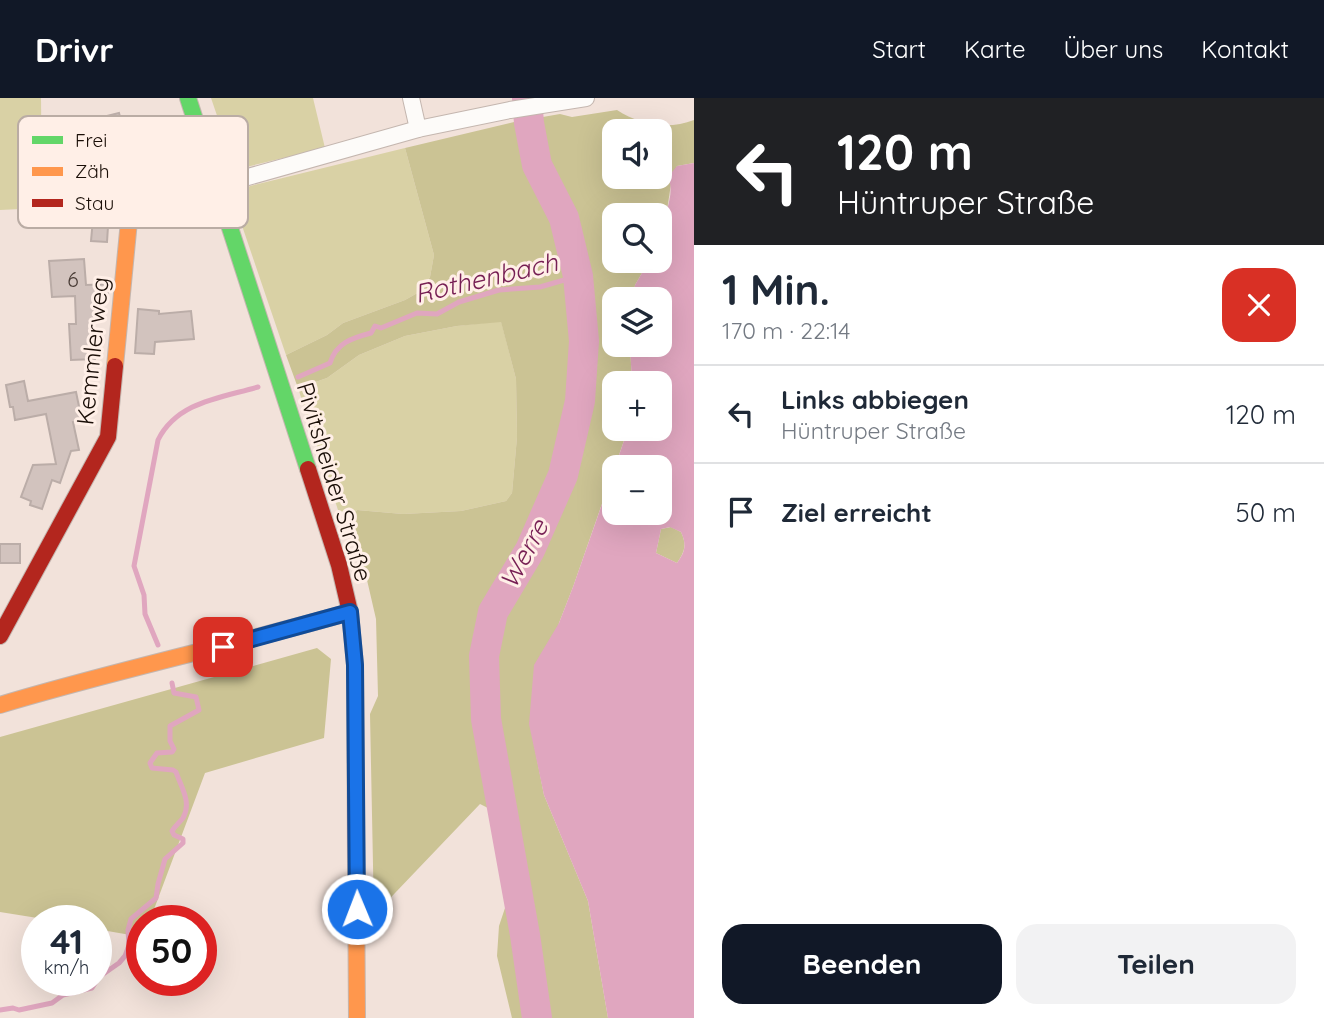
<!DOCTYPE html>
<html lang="de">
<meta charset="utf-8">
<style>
:root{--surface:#fff;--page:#f2f2f3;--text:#1f2937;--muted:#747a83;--line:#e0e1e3;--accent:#111827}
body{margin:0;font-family:Quicksand,sans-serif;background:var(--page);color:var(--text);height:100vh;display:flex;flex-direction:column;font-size:26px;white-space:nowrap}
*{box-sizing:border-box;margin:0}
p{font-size:23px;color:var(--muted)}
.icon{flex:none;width:38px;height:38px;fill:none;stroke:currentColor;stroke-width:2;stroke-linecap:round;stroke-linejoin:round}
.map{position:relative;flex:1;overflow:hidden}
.panel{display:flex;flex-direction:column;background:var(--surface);width:630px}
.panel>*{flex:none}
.banner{background:#202124;color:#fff;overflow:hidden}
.buttons{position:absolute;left:602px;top:21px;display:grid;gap:14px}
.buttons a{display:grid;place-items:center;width:70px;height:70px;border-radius:14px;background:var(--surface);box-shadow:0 7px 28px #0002;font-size:35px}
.speed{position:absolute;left:21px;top:807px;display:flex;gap:14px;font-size:35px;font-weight:700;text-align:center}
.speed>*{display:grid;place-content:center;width:91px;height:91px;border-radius:50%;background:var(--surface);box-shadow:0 7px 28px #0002;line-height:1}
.speed small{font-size:18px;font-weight:400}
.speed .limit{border:10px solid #d22;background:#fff;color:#111}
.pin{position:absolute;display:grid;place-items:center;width:60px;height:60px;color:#fff;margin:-30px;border-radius:14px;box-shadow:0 4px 10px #0006}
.me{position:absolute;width:77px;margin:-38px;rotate:359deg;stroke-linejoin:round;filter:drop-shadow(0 0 5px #0008)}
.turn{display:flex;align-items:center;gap:24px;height:147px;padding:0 28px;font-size:32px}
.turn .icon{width:91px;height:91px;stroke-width:2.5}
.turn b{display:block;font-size:49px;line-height:60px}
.round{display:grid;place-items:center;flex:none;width:74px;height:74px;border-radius:21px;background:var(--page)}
.summary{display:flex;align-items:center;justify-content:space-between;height:119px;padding:0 28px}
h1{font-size:42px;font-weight:700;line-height:52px}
.button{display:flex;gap:14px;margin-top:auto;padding:14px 28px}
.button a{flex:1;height:80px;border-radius:21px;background:var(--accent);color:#fff;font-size:28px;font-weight:700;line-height:80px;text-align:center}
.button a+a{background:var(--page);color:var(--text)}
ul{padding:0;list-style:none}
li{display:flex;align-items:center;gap:21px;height:98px;padding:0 28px;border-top:2px solid var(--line)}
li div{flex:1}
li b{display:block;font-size:26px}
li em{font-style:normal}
header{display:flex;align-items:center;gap:42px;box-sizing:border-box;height:98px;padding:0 35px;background:var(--accent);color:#fff}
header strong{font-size:33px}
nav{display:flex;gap:38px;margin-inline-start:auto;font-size:24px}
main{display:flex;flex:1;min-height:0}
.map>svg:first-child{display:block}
.green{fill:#d9d1a5}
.forest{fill:#cbc394;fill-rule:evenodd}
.water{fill:#e0a6bf;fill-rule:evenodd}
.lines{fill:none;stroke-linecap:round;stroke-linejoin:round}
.stream{stroke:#e0a6bf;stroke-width:5}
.river{stroke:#e0a6bf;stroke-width:30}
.building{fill:#d2c3be;stroke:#bbada8;stroke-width:2}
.street-casing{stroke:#c4b6af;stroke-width:18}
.fast-casing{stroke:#c4b6af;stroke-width:18}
.slow-casing{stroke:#c4b6af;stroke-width:18}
.jam-casing{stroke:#c4b6af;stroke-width:18}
.street{stroke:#fdfbf9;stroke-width:16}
.fast{stroke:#63d668;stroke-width:16}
.slow{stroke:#ff974d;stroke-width:16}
.jam{stroke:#b3261e;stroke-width:16}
.route-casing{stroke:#114b97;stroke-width:18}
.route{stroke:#1a73e8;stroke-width:12}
.labels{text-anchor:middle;stroke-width:6;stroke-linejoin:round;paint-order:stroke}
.number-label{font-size:21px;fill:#483b35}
.street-label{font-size:24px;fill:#1a0e07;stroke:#ffefe7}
.water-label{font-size:26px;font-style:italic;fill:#761e53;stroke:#ffefe7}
.key{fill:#ffefe7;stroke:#baaca4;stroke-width:2}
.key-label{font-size:19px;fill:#1a0e07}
</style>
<header>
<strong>Drivr</strong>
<nav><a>Start</a><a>Karte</a><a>Über uns</a><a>Kontakt</a></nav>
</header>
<main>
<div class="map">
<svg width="694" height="920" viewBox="0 0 694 920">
<rect width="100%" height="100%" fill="#f2e2da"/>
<g class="green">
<polygon points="0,0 41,0 42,110 0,112"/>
<polygon points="211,0 313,0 325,50 242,70 232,70 226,67 224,38"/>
<path d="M405 50 434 157 430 179 421 193 405 202 343 225 327 237 286 257 237 113C238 100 240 95 250 88Z"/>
<polygon points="501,223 516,281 517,339 512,395 506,403 461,413 403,416 357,412 352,417 338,412 298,290 327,280 359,257 405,238 457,228"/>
</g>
<g class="forest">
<path d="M617 12C640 27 668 32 694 22V65L677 68 671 86 667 112 659 117H614V163H649L635 187 633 201H614V247H630L632 285H614V331H628L573 489 559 525 530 626 544 697 588 803 608 920H512L497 858 499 828 506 807 505 785 488 710 480 706 374 817 370 616 378 598 376 521 352 417 357 412 403 416 461 413 506 403 512 395 517 339 516 281 501 224 457 228 405 238 359 257 327 280 298 290 286 257 327 237 343 225 405 202 421 193 430 179 434 157 405 50 514 24 560 16 572 19ZM614 33H660V79H614Z"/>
<path d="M671 429 681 434C687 447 685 453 677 465L656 455 661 431Z"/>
<polygon points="317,550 331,561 324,640 205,675 150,822 142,822 142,839 96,831 96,822 50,822 0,814 0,639"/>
</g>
<path class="water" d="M694 65V920H608L588 803 544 697 529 626 534 567 559 525 573 489 614 372V415H660V369H615L628 331H660V285H632L630 247H660V201H633L635 187 649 163H660L659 117 667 112C670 101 673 90 668 79L677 68ZM670 429 681 434C687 447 685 454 677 465L656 455 661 431Z"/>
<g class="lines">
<g class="stream">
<path d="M298 279 330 265C336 245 352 240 371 235L375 228 381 230 417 215 437 216 459 204 499 192 540 189 578 178"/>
<path d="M158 547 145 516 144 497 134 468 158 342C177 304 220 300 258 289"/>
<path d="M0 912 13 910 19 912 52 905 63 897 92 890 99 879 119 865 125 858 129 847 128 832 131 821 156 800 158 786 165 761 183 745V741L174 737 172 733C175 728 179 725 183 720 192 704 181 689 176 674L173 672 152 670 150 665 157 655 172 654 174 651 170 643V628L199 612 196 599 174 595 172 585"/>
</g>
<polyline class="river" points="527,0 529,25 537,67 564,120 578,178 584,243 580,303 563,377 530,452 493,514 484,558 486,621 525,837 537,920"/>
</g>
<g class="building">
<polygon points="119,15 123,30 107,34 103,19"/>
<polygon points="172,45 181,77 110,97 107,144 91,143 95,99 109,95 101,65"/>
<polygon points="84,161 86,187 109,186 107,202 98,203 99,218 93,219 95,261 71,262 69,226 76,226 75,198 52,199 49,163"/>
<polygon points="138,211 159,213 159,216 191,213 194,241 155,244 154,256 135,255"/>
<polygon points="24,283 28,303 76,294 82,323 73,324 79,352 71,353 60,385 52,382 42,411 30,407 31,403 21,399 33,367 56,366 46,316 15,322 13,309 10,309 6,287"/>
<rect x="0" y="446" width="20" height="19"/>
</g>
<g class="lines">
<defs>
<g id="street">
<polyline points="411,0 418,31"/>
<polyline points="216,88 418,31 510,12 586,0"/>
</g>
<polyline id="fast" points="188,0 308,371"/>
<g id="slow">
<polyline points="115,268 129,123 220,99"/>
<path d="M0 607C116 572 234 547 350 514"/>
<polyline points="356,770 357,920"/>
</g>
<g id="jam">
<polyline points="308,371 339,467 350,514 355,567 356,770"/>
<polyline points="0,538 108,339 115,268"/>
</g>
</defs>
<use href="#street" class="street-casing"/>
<use href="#fast" class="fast-casing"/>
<use href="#slow" class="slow-casing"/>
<use href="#jam" class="jam-casing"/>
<use href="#street" class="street"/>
<use href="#fast" class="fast"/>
<use href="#slow" class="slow"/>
<use href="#jam" class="jam"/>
</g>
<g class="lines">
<defs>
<polyline id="route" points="223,549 350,514 355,567 357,811"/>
</defs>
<use href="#route" class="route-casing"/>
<use href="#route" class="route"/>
</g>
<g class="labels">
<g class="number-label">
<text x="73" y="189">6</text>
</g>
<g class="street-label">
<text transform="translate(93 253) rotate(-84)" y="8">Kemmlerweg</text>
<text transform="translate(334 384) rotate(73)" y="8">Pivitsheider Straße</text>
</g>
<g class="water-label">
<text transform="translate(486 180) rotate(-13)" y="9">Rothenbach</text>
<text transform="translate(524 456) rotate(-62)" y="9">Werre</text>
</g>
</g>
<rect x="18" y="18" width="230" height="112" rx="10" class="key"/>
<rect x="32" y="38" width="31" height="8" fill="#63d668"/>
<rect x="32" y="69" width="31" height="9" fill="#ff974d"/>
<rect x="32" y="101" width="31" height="8" fill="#b3261e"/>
<g class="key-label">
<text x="75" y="49">Frei</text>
<text x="75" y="80">Zäh</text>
<text x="75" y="112">Stau</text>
</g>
</svg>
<div class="buttons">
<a><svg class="icon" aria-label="sound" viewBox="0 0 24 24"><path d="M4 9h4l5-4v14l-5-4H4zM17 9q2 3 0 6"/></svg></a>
<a><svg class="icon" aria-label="search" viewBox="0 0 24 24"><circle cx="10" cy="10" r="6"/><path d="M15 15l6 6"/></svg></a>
<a><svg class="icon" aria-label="layers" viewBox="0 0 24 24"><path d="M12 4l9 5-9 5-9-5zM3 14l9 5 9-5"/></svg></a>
<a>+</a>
<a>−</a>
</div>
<div class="speed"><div>41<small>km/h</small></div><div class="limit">50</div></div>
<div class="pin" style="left:223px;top:549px;background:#d93025"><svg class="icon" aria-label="arrive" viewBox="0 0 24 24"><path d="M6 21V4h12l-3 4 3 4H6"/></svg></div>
<svg class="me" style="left:357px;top:811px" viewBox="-20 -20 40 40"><circle r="17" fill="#1a73e8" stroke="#fff" stroke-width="3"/><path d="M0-11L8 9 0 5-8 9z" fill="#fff"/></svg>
</div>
<section class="panel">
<div class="banner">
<div class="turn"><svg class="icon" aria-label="left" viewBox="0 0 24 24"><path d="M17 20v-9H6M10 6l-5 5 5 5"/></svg><div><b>120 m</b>Hüntruper Straße</div></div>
</div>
<div class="summary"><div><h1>1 Min.</h1><p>170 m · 22:14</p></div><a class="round" style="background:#d93025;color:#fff"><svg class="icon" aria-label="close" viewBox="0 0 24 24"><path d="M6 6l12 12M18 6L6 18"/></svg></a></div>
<ul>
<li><svg class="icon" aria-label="left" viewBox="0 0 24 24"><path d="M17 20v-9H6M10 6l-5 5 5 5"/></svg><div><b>Links abbiegen</b><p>Hüntruper Straße</p></div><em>120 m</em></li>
<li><svg class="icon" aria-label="arrive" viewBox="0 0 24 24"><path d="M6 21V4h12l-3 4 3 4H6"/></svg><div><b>Ziel erreicht</b></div><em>50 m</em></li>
</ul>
<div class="button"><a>Beenden</a><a>Teilen</a></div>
</section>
</main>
